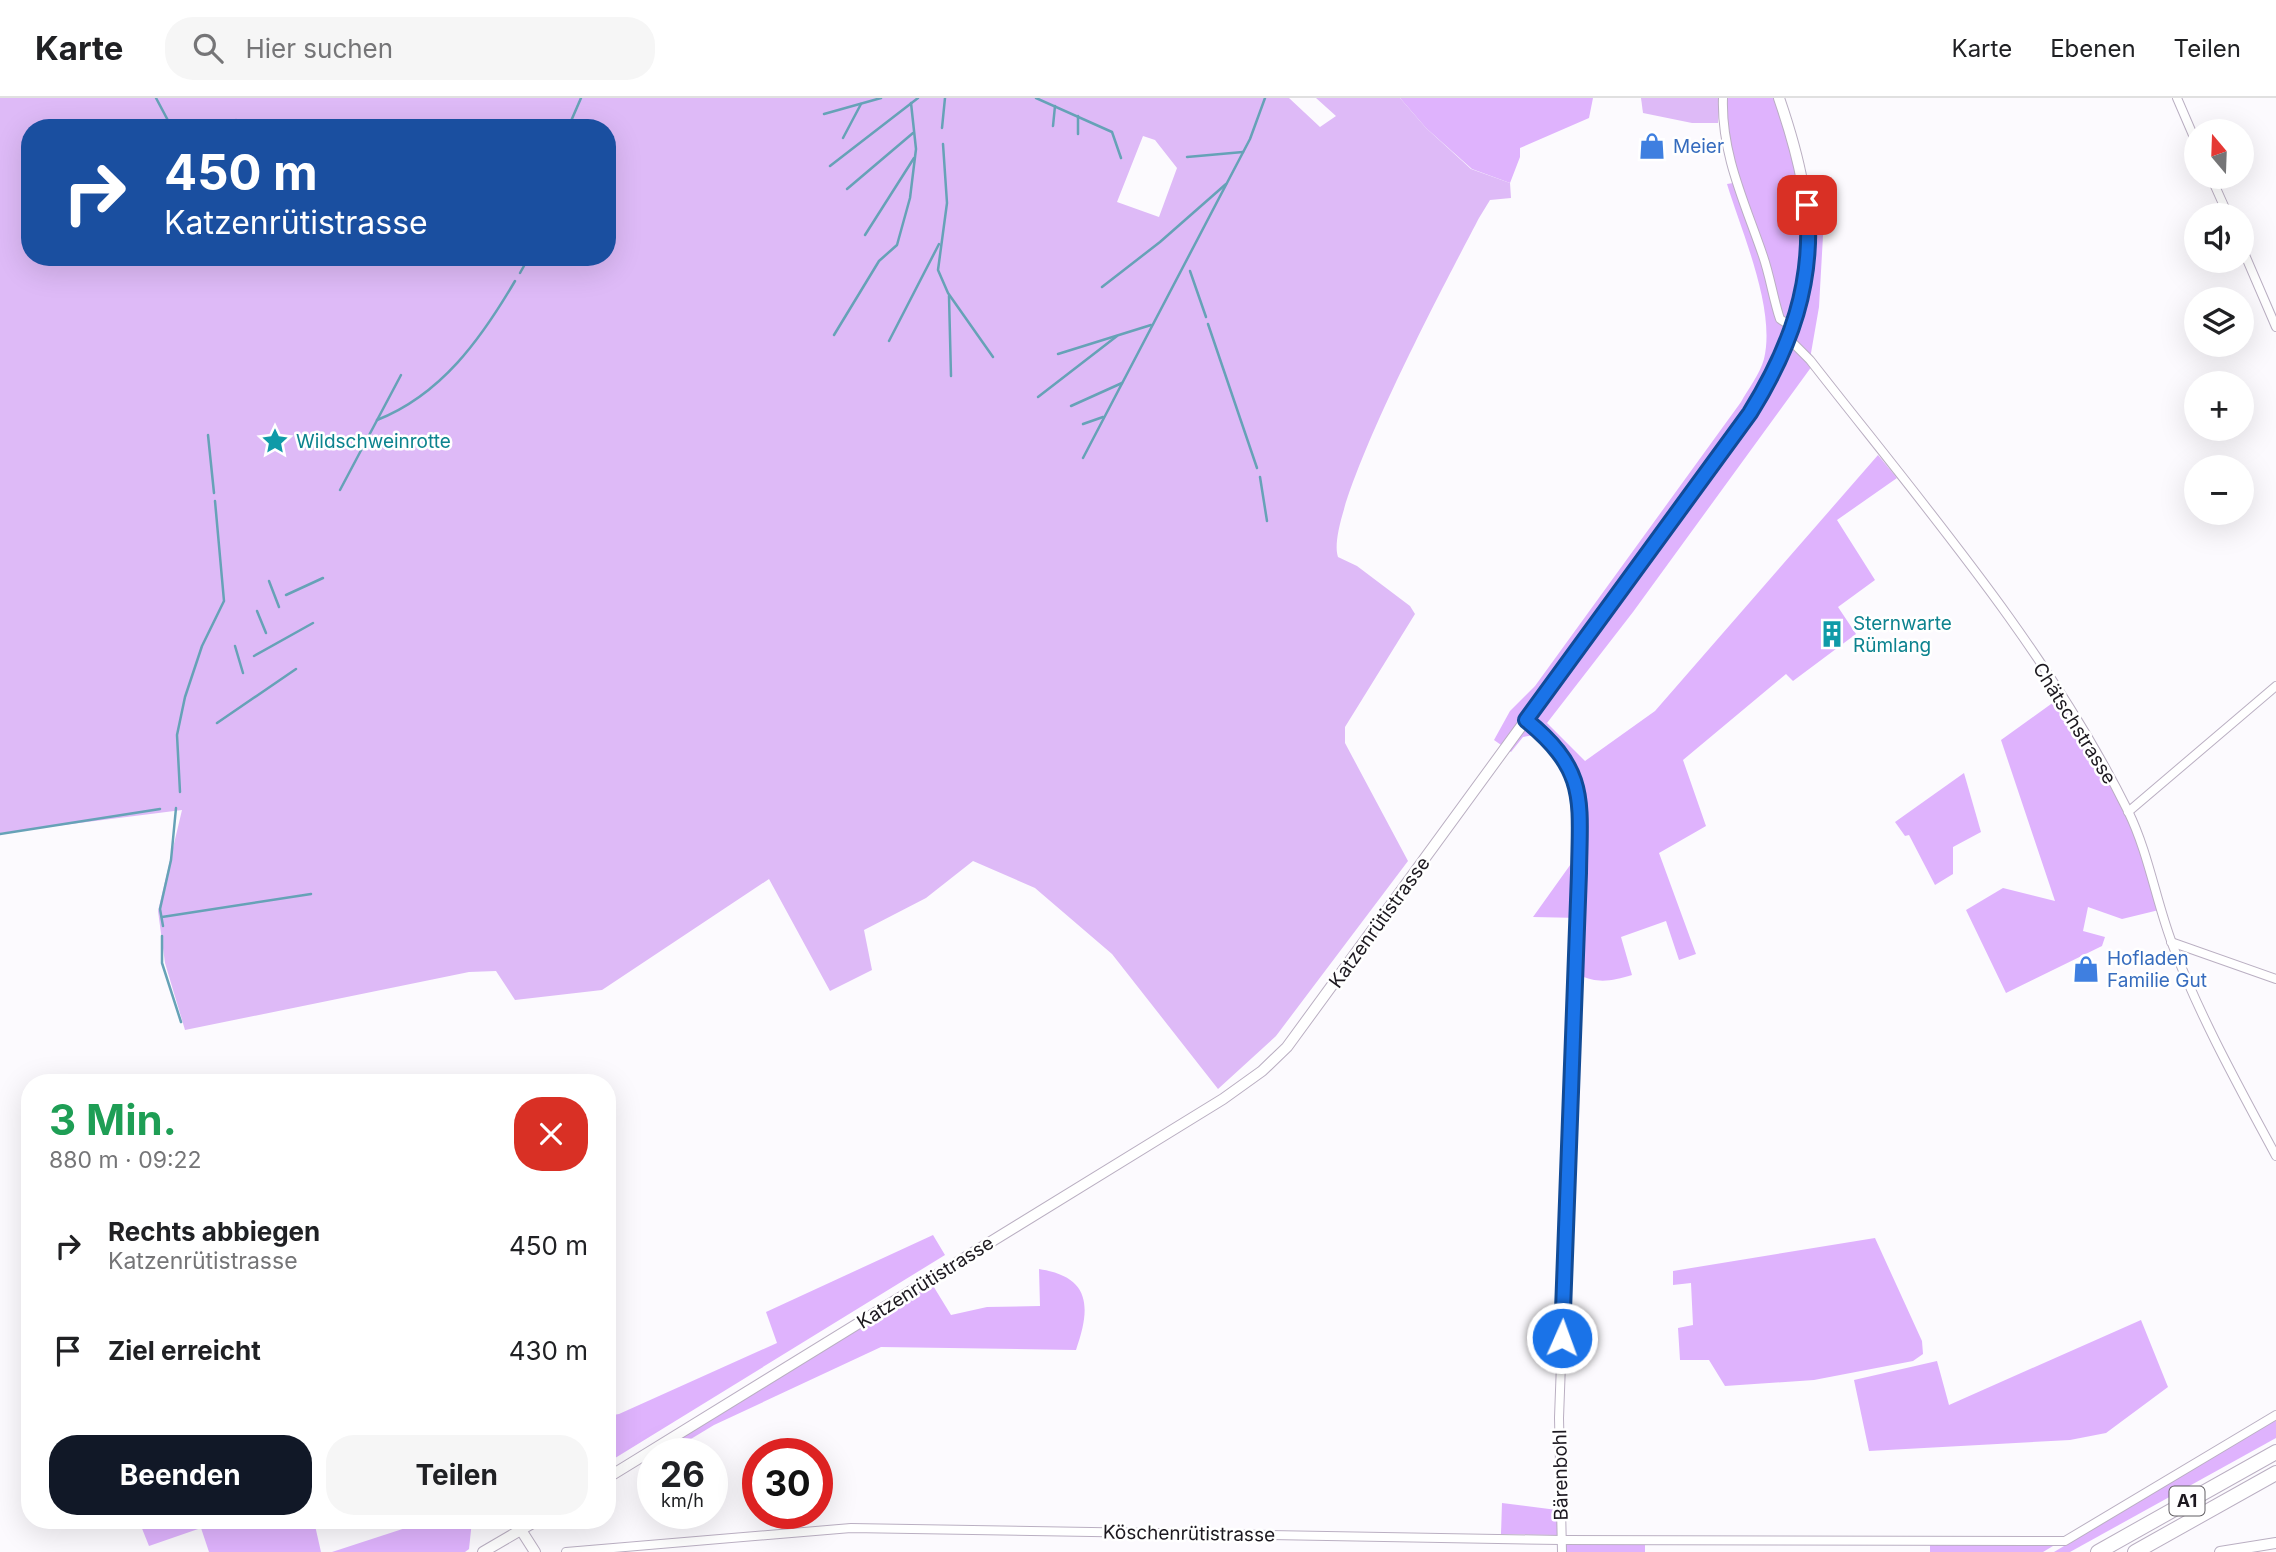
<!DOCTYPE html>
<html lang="de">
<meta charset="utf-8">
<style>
:root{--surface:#fff;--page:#f6f6f6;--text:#202124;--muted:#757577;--line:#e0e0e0;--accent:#111827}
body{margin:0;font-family:Inter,sans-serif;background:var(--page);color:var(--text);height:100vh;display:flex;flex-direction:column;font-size:26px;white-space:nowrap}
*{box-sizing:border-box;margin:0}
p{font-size:23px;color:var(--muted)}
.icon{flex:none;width:38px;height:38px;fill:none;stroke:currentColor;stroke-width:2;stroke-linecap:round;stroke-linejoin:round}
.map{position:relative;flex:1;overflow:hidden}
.sheet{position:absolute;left:21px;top:976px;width:595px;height:455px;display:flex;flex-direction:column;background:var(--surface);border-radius:28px;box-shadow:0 7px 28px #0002}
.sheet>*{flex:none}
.banner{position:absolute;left:21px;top:21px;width:595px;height:147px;border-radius:28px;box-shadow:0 7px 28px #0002;background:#1a4fa0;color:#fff;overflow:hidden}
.needle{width:46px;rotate:341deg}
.controls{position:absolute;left:2184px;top:21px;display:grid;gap:14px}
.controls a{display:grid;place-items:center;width:70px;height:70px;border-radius:50%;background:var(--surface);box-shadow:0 7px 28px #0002;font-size:35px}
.speed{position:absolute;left:637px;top:1340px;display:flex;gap:14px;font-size:35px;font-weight:700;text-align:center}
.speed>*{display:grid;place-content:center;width:91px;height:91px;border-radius:50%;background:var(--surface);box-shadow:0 7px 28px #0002;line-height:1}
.speed small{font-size:18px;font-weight:400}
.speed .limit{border:10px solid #d22;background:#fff;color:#111}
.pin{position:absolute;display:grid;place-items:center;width:60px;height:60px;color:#fff;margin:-30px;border-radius:14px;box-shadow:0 4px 10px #0006}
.me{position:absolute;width:77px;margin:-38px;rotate:2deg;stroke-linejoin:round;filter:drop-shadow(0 0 5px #0008)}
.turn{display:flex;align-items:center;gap:24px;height:147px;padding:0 28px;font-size:32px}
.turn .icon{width:91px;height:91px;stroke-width:2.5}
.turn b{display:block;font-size:49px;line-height:60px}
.round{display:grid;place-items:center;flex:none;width:74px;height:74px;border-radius:28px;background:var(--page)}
.headline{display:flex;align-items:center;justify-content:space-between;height:119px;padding:0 28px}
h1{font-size:42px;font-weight:700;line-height:52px;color:#1e9e55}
.action{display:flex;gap:14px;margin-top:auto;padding:14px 28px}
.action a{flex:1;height:80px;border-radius:28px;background:var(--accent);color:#fff;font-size:28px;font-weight:700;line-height:80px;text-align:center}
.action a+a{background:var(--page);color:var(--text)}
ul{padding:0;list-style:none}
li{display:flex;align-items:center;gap:21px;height:105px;padding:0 28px}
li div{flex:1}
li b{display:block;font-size:26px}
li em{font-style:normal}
header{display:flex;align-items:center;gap:42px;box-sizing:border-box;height:98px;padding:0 35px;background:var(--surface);border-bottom:2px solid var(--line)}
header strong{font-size:33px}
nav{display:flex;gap:38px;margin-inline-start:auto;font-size:24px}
.search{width:490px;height:63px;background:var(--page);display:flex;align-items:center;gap:18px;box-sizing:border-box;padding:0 24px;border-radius:28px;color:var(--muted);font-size:26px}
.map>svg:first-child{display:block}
.green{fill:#dfb3fd}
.forest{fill:#debaf7;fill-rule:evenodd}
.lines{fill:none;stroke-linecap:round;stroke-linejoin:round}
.stream{stroke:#66a2b7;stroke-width:2.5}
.street-casing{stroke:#baafc2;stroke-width:10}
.secondary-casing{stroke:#baafc2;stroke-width:12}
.highway-casing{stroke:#baafc2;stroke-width:16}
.street{stroke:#fff;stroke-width:8}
.secondary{stroke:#fff;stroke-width:10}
.highway{stroke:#fff;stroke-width:14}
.route-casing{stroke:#114b97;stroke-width:18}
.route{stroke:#1a73e8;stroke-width:12}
.labels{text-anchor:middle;stroke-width:5;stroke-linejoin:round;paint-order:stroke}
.shield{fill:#fff;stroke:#615e63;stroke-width:2}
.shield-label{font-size:18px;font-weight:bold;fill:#1d1920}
.shop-label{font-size:19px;fill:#366cbe;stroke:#fff;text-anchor:start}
.culture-label{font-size:19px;fill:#0d838f;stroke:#fff;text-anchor:start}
.street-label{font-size:19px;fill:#1d1920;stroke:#fff}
</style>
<header>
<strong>Karte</strong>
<div class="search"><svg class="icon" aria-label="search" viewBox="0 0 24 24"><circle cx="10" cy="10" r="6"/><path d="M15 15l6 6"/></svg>Hier suchen</div>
<nav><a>Karte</a><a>Ebenen</a><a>Teilen</a></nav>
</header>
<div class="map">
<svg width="2276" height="1454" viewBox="0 0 2276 1454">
<rect width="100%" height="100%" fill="#fcfafe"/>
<g class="green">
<polygon points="1400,0 1593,0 1589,20 1520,50 1520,59 1510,85 1472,71 1426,30"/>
<path d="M1726 0H1775L1791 49 1802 101 1825 102 1819 209 1811 255 1812 268 1633 514 1547 625 1585 663 1655 613 1878 357 1897 380 1837 422 1875 482 1838 509 1856 536 1793 583 1786 576 1683 662 1706 728 1659 755 1696 856 1679 862 1666 823 1621 839 1632 877C1612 883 1598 886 1579 877L1580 820 1533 819 1573 763 1574 705 1567 678 1557 659 1534 637 1523 639 1511 654 1494 642 1510 613 1535 588 1741 304C1748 291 1760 276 1764 261 1776 211 1742 135 1727 86L1739 84 1726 40Z"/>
<path d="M2058 601C2087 647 2119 693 2138 744 2146 766 2152 789 2159 812L2122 821 2088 809 2083 833 2105 839 2102 848 2006 895 1966 812 2003 790 2055 803 2001 642Z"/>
<polygon points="1964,675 1981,734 1953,749 1953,776 1935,787 1909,737 1905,738 1895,724"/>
<polygon points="933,1137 945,1157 607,1365 607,1318 619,1316 777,1245 766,1214"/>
<polygon points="1875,1140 1922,1243 1923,1256 1913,1263 1814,1282 1725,1288 1709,1262 1680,1262 1678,1230 1693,1227 1691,1185 1673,1187 1673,1173"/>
<path d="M1039 1171C1091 1179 1091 1209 1076 1252L881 1249 714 1327 666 1356H654L932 1186 951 1217 987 1209 1040 1208Z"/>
<polygon points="2141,1222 2168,1289 2106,1335 2070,1342 1869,1353 1854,1282 1937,1263 1949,1307"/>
<polygon points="2276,1321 2276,1340 2070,1454 2054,1454"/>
<polygon points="1502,1405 1557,1412 1557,1437 1501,1436"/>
<polygon points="139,1423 314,1423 321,1454 209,1454 201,1430 149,1448"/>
<polygon points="427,1423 472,1423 469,1451 465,1454 332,1454"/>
<polygon points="1930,1445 2053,1448 2043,1454 1930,1454"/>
<polygon points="1566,1446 1645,1447 1645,1454 1566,1454"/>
</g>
<g class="forest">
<path d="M0 0H1289L1320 29 1336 18 1316 0H1400L1426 30 1471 71 1510 85 1511 100 1490 102 1479 120C1452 172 1322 414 1338 459L1357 468 1410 508 1415 516 1345 629V645L1408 763 1276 938 1218 991 1112 856 1035 790 973 763 926 800 864 832 872 872 830 893 769 781 602 892 515 902 496 873 469 874 185 932 165 865 158 813 182 712 0 735ZM30 30H607V159H30ZM1143 38 1155 42 1177 70 1159 119 1117 104Z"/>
<polygon points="1641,0 1720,0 1718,25 1692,25 1643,15"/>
</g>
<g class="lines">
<g class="stream">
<polyline points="156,0 172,30"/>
<polyline points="1036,0 1112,34 1121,60"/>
<polyline points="824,16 881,0"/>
<polyline points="1053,28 1055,8"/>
<polyline points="230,30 236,22"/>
<polyline points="568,30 581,0"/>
<polyline points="942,30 945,0"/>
<polyline points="1078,36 1078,18"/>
<polyline points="843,40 861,6"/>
<polyline points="943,46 947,105 938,172 948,195 993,259"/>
<polyline points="1187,59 1243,54"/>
<polyline points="830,68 918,0"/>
<polyline points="847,91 913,35"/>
<polyline points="865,137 914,60"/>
<polyline points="1190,173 1206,219"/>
<polyline points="520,175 529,159"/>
<polyline points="1102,189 1160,144 1226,86"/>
<polyline points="949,198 951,278"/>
<polyline points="1208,226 1257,370"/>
<polyline points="834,237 879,163 897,147 910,100 916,51 911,5"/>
<polyline points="889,243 939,146"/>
<polyline points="1058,256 1151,227"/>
<polyline points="1038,299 1117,238"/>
<polyline points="1071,308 1122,285"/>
<path d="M377 322C441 297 481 241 515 183"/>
<polyline points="1083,326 1103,319"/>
<polyline points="208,337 214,395"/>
<polyline points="1083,360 1250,41 1265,0"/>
<polyline points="1260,379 1267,423"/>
<polyline points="340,392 401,277"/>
<polyline points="269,483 279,509"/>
<polyline points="286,497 323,480"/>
<polyline points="257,513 266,535"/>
<polyline points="235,548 243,575"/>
<polyline points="254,558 313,525"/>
<polyline points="217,625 296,571"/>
<polyline points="180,694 177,637 185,599 202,548 224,503 215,403"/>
<polyline points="0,736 160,711"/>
<polyline points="162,819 311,796"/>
<polyline points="163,828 160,811 171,762 176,710"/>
<polyline points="162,838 162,865 181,924"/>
</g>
<defs>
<g id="street">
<path d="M1723 0C1721 56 1745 105 1763 158 1770 178 1773 200 1780 221L1794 230"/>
<polyline points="2177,0 2196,44"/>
<polyline points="2211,79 2228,117"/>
<polyline points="2242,150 2276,229"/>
<path d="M1790 242 1810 262C1920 403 2049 553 2128 713 2149 756 2156 804 2173 848 2201 921 2239 989 2276 1058"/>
<path d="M1526 622C1588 673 1580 701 1579 775L1559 1320 1562 1454"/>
<polyline points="2128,714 2276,588"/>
<polyline points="2171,844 2276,881"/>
<polyline points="566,1454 851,1430 1561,1442 2065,1443 2276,1317"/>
</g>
<g id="secondary">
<path d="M607 1380 1223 1001 1262 973 1287 949 1750 315C1821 201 1822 125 1779 0"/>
<polyline points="521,1432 535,1454"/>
<polyline points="483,1454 536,1423"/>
<polyline points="2220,1454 2276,1445"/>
</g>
<g id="highway">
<polyline points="2098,1454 2276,1354"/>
<polyline points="2135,1454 2276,1375"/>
</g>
</defs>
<use href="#street" class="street-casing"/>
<use href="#secondary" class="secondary-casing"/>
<use href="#highway" class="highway-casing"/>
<use href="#street" class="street"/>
<use href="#secondary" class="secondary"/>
<use href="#highway" class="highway"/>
</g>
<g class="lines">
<defs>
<path id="route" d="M1562 1240 1579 775C1580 701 1588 673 1526 622L1750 315C1791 249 1814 185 1807 107"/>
</defs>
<use href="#route" class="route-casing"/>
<use href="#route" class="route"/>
</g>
<defs>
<symbol id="shop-bare" viewBox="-9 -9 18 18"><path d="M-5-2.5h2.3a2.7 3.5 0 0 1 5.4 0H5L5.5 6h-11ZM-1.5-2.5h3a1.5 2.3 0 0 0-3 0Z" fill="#3f7fe0" stroke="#fff" stroke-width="2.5" paint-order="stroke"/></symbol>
<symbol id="sight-bare" viewBox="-9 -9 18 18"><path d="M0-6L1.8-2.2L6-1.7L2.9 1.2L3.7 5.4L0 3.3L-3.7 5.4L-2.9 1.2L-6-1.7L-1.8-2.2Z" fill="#0f9aa8" stroke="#fff" stroke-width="2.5" paint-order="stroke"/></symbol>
<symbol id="building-bare" viewBox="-9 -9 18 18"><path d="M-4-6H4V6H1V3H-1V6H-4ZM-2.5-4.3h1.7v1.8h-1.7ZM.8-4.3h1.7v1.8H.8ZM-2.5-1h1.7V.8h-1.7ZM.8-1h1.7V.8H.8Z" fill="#0f9aa8" stroke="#fff" stroke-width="2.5" paint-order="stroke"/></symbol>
</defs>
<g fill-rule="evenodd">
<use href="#shop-bare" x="1633" y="29" width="38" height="38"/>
<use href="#sight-bare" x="256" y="324" width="38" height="38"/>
<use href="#building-bare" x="1813" y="517" width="38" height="38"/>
<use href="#shop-bare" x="2067" y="852" width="38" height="38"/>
</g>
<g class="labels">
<rect class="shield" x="2169.5" y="1388.5" width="35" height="29" rx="5"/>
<g class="shield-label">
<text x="2187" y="1409">A1</text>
</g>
<g class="shop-label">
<text x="1673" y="55">Meier</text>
<text x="2107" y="867">Hofladen<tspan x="2107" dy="22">Familie Gut</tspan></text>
</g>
<g class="culture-label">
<text x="296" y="350">Wildschweinrotte</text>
<text x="1853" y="532">Sternwarte<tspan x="1853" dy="22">Rümlang</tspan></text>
</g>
<g class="street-label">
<text transform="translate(2075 625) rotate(58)" y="7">Chätschstrasse</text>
<text transform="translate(1379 824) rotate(-54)" y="7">Katzenrütistrasse</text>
<text transform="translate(925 1184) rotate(-32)" y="7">Katzenrütistrasse</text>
<text transform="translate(1560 1377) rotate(-91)" y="7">Bärenbohl</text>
<text transform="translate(1189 1435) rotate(1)" y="7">Köschenrütistrasse</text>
</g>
</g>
</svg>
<div class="controls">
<a><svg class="needle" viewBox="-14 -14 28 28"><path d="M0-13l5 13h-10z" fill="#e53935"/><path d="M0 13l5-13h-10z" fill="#757577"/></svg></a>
<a><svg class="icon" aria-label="sound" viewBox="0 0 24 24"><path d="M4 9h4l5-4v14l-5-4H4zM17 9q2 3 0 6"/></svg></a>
<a><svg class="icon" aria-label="layers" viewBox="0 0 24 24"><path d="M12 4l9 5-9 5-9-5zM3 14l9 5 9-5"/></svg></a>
<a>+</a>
<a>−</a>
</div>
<div class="speed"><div>26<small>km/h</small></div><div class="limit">30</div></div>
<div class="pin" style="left:1807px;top:107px;background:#d93025"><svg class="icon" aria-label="arrive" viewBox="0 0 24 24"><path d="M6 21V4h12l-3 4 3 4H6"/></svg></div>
<svg class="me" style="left:1562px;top:1240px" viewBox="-20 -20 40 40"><circle r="17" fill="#1a73e8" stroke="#fff" stroke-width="3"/><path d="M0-11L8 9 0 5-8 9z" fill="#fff"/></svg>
<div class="banner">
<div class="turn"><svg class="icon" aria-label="right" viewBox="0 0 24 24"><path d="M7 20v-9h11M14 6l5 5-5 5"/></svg><div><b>450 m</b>Katzenrütistrasse</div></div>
</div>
<section class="sheet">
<div class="headline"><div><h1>3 Min.</h1><p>880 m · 09:22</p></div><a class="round" style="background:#d93025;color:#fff"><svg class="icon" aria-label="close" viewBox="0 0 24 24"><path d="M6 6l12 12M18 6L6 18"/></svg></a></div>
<ul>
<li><svg class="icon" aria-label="right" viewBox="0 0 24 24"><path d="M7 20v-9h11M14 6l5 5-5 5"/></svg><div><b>Rechts abbiegen</b><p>Katzenrütistrasse</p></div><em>450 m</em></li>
<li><svg class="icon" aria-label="arrive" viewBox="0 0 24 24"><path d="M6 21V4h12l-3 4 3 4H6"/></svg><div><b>Ziel erreicht</b></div><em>430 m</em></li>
</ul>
<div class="action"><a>Beenden</a><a>Teilen</a></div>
</section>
</div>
